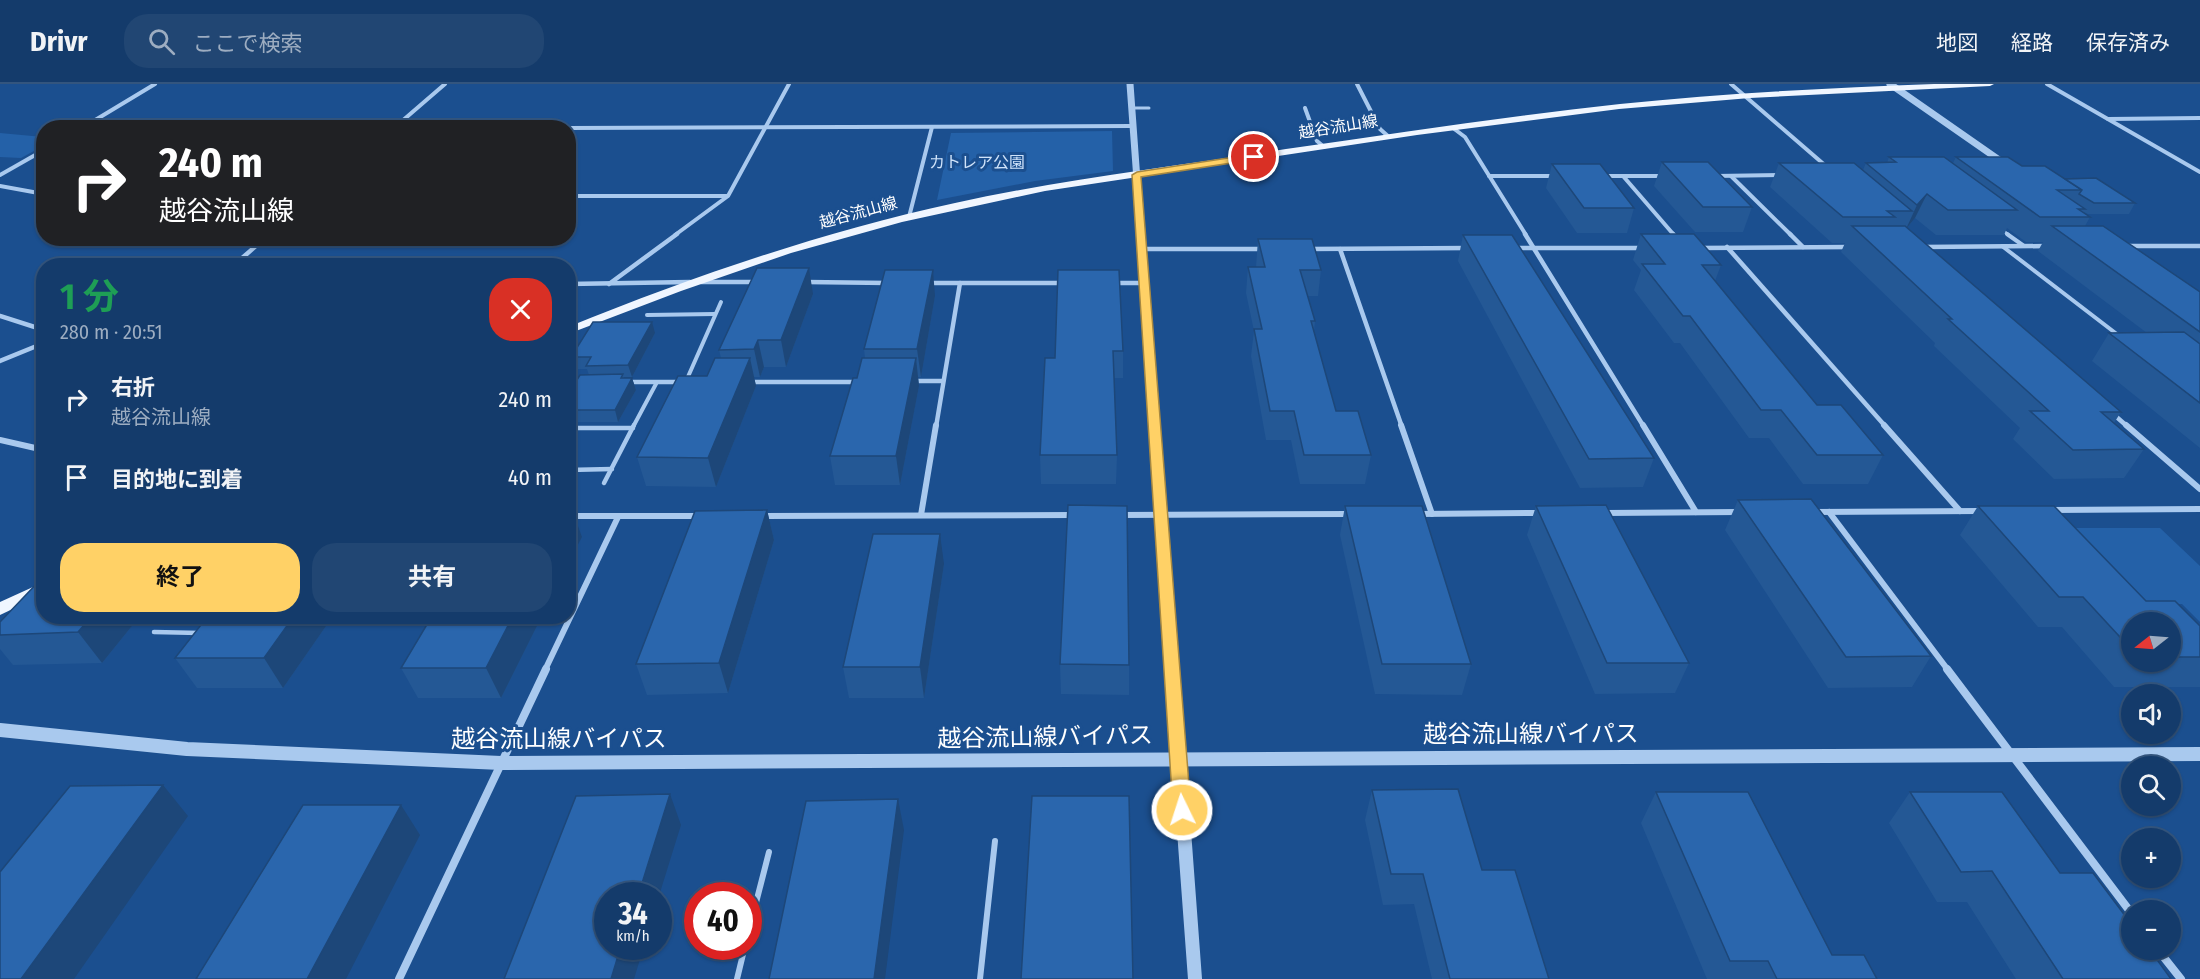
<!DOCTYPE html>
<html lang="ja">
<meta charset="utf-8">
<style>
:root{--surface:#143b6b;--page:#214673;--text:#f1f3f6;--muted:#9dadc1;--line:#33557e;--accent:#ffd166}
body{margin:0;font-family:"Fira Sans Condensed","Noto Sans JP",sans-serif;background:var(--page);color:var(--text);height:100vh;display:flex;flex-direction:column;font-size:22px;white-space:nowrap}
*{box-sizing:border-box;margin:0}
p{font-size:20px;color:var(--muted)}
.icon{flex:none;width:33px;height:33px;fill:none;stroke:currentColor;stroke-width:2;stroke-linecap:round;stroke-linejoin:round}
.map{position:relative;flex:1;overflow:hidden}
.panel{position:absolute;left:36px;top:174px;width:540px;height:366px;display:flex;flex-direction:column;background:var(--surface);border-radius:24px;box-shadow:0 2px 4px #0004,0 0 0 2px var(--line)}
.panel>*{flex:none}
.banner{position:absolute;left:36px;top:36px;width:540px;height:126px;border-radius:24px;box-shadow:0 2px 4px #0004,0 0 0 2px var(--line);background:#202124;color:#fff;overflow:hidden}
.needle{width:39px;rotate:253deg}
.buttons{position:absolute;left:2121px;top:528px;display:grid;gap:12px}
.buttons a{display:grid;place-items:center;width:60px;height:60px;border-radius:50%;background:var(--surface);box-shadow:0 2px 4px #0004,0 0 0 2px var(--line);font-size:30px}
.speed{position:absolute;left:594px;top:798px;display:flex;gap:12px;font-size:30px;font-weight:700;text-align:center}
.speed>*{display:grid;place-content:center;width:78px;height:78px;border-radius:50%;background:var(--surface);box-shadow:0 2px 4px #0004,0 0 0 2px var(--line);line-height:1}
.speed small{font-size:15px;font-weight:400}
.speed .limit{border:9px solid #d22;background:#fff;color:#111}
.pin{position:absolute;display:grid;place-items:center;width:51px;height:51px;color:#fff;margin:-26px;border:3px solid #fff;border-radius:50%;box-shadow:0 2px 6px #0007}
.me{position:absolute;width:66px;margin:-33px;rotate:356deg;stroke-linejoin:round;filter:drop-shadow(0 0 4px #0008)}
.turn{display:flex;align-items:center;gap:21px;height:126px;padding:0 24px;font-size:27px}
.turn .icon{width:78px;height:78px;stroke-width:2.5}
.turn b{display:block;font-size:42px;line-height:51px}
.round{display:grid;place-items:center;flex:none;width:63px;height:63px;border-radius:24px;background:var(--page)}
.head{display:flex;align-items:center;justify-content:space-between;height:102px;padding:0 24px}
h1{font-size:36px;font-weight:700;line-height:45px;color:#1e9e55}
.button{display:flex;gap:12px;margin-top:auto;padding:12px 24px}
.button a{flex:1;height:69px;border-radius:24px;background:var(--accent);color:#111;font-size:24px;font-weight:700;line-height:69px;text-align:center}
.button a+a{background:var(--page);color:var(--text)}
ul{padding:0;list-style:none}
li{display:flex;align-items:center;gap:18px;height:78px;padding:0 24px}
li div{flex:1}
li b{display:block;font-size:22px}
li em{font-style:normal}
header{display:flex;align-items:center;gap:36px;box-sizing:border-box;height:84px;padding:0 30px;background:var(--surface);border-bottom:2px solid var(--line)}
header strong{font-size:28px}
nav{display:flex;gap:33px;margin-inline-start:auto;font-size:21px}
.search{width:420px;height:54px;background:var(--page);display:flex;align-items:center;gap:15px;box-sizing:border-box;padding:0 21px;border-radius:24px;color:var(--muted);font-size:22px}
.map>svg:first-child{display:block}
.green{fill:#2461a8}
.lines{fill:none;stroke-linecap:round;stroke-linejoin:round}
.service-far3{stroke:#a9c9ee;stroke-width:3}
.service-far2{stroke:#a9c9ee;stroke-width:4}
.service-far1{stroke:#a9c9ee;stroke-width:4.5}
.service{stroke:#a9c9ee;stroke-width:6}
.minor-far3{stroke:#a9c9ee;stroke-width:4}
.minor-far2{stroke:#a9c9ee;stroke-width:4.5}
.minor-far1{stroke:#a9c9ee;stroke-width:6}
.minor{stroke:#a9c9ee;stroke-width:8}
.tertiary-far3{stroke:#a9c9ee;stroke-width:7}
.tertiary-far2{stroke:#a9c9ee;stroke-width:8}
.tertiary-far1{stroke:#a9c9ee;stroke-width:10}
.tertiary{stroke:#a9c9ee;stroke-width:14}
.primary{fill:#f0f6ff;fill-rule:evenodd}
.wall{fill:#245895;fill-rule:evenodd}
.shaded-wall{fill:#1d4779}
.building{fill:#2a66ad;stroke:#1d4779;stroke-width:1.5}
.route{fill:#ffd166;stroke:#a68842;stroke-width:1.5}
.labels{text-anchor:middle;stroke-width:6;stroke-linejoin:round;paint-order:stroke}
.far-street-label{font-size:16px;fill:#fff;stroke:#1b4f8f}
.far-park-label{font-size:16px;fill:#cfe3fa;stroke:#1b4f8f}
.near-street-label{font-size:24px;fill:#fff;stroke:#1b4f8f}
</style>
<header>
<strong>Drivr</strong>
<div class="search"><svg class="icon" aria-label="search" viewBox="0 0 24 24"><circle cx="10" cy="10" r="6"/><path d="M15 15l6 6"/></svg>ここで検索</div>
<nav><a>地図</a><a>経路</a><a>保存済み</a></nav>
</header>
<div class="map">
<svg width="2200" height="895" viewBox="0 0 2200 895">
<rect width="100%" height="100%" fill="#1b4f8f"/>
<g class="green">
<polygon points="1112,47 1113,87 1035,97 937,116 951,49"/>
<polygon points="0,49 43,53 43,62 21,74 0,73"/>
<polygon points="2060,444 2160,444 2200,482 2200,538 2182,520 2133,520"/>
</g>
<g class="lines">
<g class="service-far3">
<polyline points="1131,24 1149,24"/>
<polyline points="2002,146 2009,151"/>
</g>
<g class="service-far2">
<polyline points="2007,150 2024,162"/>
<polyline points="2002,162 2118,251"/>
<polyline points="647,231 715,230"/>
<polyline points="687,295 721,218"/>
<polyline points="633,343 657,298"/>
</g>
<g class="service-far1">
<polyline points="568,344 633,344"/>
<polyline points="568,386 612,385"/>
<polyline points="604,399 634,341"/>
<polyline points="154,548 200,549"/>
</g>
<g class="service">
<polyline points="748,850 769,768"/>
<polyline points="737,895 745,862"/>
<polyline points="980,895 995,757"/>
</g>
<g class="minor-far3">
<polyline points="1357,0 1380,45 1389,53"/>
<polyline points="1731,0 1827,83"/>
<polyline points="2047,0 2200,88"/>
<polyline points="1305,24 1317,57 1324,63"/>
<polyline points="2108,35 2200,34"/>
<polyline points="82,44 155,0"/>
<polyline points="394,44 445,0"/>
<polyline points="568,44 1132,42"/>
<polyline points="1453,44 1465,53 1526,151"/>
<polyline points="0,91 44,66"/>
<polyline points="1489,92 1558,92"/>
<polyline points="1601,92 1666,92"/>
<polyline points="1623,92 1674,151"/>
<polyline points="1715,92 1783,91"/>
<polyline points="1731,92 1791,151"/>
<polyline points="0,102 44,110"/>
<polyline points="568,112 727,112"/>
<polyline points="909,133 932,43"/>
<polyline points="675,151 728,112 789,0"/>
</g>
<g class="minor-far2">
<polyline points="1525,150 1644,343"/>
<polyline points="1673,150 1678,156"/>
<polyline points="1790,150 1803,163"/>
<polyline points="2127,162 2200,162"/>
<polyline points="1727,163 1886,343"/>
<polyline points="1923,163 2048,162"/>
<polyline points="1512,164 1643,164"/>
<polyline points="1698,164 1850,163"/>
<polyline points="1142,165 1265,165"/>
<polyline points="1308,165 1469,164"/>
<polyline points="1340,165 1402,343"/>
<polyline points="233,182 265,154"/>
<polyline points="701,198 756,198"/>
<polyline points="806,198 888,199"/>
<polyline points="929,199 1065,199"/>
<polyline points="1112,199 1144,199"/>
<polyline points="568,200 690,198"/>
<polyline points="609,200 677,150"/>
<polyline points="0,232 44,246"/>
<polyline points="0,277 44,259"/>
<polyline points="911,297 943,297"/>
<polyline points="568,298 583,298"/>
<polyline points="626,298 682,298"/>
<polyline points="749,298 859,298"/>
<polyline points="2112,329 2128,343"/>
<polyline points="936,343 960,199"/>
</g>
<g class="minor-far1">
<polyline points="1401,341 1432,430"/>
<polyline points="1643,341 1696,428"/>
<polyline points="1884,341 1960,427"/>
<polyline points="2126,341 2200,405"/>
<polyline points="0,356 44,366"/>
<polyline points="2051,426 2200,425"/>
<polyline points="1814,428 1980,427"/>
<polyline points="1829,428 1948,586"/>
<polyline points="1604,429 1740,428"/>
<polyline points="1418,430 1539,429"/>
<polyline points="921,431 936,341"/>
<polyline points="1121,431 1350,430"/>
<polyline points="568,432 699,432"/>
<polyline points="761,432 1074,431"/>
<polyline points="545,586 618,433"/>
</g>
<g class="minor">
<polyline points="1947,585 2132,830"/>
<polyline points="2158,866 2181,895"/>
<polyline points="399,895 546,585"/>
</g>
<g class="tertiary-far3">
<polyline points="1130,0 1141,151"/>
<polyline points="1890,0 2005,80"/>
</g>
<polyline class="tertiary-far2" points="1141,150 1155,343"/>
<polyline class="tertiary-far1" points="1155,341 1173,586"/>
<g class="tertiary">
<polyline points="1172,585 1195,895"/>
<polyline points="0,646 187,665 501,679 2200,670"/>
</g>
<g class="primary">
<path d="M1934 0H1994L1990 2 1750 14 1619 25 1417 51 1045 107 902 138 791 169 681 207 568 250V243C694 192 822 148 955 119 1064 95 1176 82 1286 65 1397 49 1508 32 1620 20 1724 9 1829 4 1934 0Z"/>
<polygon points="44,498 44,510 0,531 0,518"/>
</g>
</g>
<g class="wall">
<polygon points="1889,73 1953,79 1956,73 2022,82 2065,95 2135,119 2129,130 2088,130 2084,128 2083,129 2090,133 2085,142 2200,208 2200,364 2092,277 2109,249 2147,249 2038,167 2043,158 2026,158 2007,144 2004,151 1936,151 1915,134 1907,144 2121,328 2114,339 2144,365 2124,394 2054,395 2013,355 2020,344 1934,262 1935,259 1841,168 1845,159 1832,159 1770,103 1779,79 1863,86 1866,79 1887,79"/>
<polygon points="1662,78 1752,123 1743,148 1695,148 1654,102"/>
<polygon points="1552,80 1634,124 1627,149 1577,149 1546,104"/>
<polygon points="1641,150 1721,181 1715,197 1817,321 1883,371 1868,400 1803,400 1769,354 1749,354 1680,259 1674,259 1634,206 1641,186 1633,176"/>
<polygon points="1463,151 1654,374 1643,403 1580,404 1458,177"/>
<polygon points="1258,155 1321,186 1318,212 1308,212 1315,237 1314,247 1336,327 1371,371 1365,400 1300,400 1291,356 1266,356 1251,272 1254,247 1246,209 1248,183 1256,183"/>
<polygon points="1058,186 1123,267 1123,294 1114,294 1117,371 1116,400 1041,400 1040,371 1055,274"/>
<polygon points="813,210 786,283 764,283 760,293 754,293 756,302 716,403 646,402 637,373 721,274 719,266"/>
<polygon points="935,212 921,293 918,293 919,302 900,401 835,401 830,372 857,294 865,274 864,265"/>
<polygon points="655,249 632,293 624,293 624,294 632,294 636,306 618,338 568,338 568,310 589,291 587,285 575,285 571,273"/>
<polygon points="1738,416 1931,572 1912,603 1828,604 1725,446"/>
<polygon points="1345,422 1471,580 1462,611 1375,610 1340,451"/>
<polygon points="1536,422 1689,579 1675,609 1595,610 1527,451"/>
<path d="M1978 422 2146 517 2200 542V603H2114L2062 543H2038L1960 451ZM2132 538H2170V578H2132Z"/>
<polygon points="767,426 774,456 728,609 647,611 636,580"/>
<polygon points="944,480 924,614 849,614 843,583"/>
<polygon points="44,532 140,532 102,579 13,581 0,565 0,538"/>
<polygon points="208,532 333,532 283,604 197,604 175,574"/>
<polygon points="542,532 501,614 418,614 401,584"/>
<polygon points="1060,580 1129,581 1129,611 1061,610"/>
<polygon points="1372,706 1482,786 1549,895 1432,895 1414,820 1383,821 1365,736"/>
<polygon points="1656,708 1832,871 1877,895 1707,895 1641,739"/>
<polygon points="1910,708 2060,789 2171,895 2016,895 1967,818 1937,818 1889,739"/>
</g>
<g class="shaded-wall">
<polygon points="1927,110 1915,134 1906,145 1917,121"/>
<polygon points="809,184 813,210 786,283 781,256"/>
<polygon points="933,186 935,212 921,293 917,265"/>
<polygon points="652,238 655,249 632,293 628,281"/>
<polygon points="758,256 764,283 760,293 754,265"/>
<polygon points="750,274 756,302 716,403 708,374"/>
<polygon points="916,274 919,302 900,401 896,372"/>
<polygon points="632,294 636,306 618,338 615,326"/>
<polygon points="571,423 582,453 568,479 568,428"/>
<polygon points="767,426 774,456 728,609 719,579"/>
<polygon points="940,450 944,480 924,614 920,583"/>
<polygon points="92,532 140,532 102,579 78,548"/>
<polygon points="294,532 333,532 283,604 264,574"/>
<polygon points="513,532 542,532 501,614 486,584"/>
<polygon points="163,701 188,732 74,895 21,895"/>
<polygon points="670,710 681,741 658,815 658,812 638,812"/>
<polygon points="898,715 904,746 885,895 874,895"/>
<polygon points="401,721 420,751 346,895 307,895"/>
<polygon points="621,862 644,862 634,895 611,895"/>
</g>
<g class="building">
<polygon points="1889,73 1944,73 2017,126 1948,126 1927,110 1917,121 1866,79 1896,78"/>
<polygon points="1956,73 2008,73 2022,82 2045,82 2082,106 2057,106 2085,125 2078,125 2090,133 2040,133"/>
<polygon points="1662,78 1708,78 1752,123 1703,123"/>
<polygon points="1779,79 1854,79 1912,127 1887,127 1895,133 1843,133"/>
<polygon points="1552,80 1600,80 1634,124 1584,124"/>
<polygon points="2096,94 2135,119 2094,119 2079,110 2082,106 2065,95"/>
<polygon points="1852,142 1905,142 2121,328 2101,328 2144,365 2073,366 2030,327 2049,327 1948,235 1952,235"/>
<polygon points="2052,142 2103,142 2200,208 2200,248"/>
<polygon points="1641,150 1694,150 1721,181 1702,181 1817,321 1841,321 1883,371 1817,371 1781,326 1761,326 1690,232 1683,232 1642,180 1665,180"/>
<polygon points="1463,151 1512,151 1654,374 1589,375"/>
<polygon points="1258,155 1312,155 1321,186 1300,186 1315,237 1311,237 1336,327 1358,327 1371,371 1304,371 1294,327 1270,327 1254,245 1262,245 1248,183 1265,183"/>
<polygon points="757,184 809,184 781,256 758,256 754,265 719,266"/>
<polygon points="885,186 933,186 917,265 864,265"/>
<polygon points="1058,186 1119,186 1123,267 1113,267 1117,371 1040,371 1045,274 1055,274"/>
<polygon points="593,238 652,238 628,281 586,282 591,273 571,273"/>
<polygon points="2184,248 2200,260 2200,319 2109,249"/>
<polygon points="715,274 750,274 708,374 637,373 678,292 707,292"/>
<polygon points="862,274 916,274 896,372 830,372 853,294 857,294"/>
<polygon points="623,290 621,294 632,294 615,326 568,326 568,310 580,291"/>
<polygon points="1811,415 1931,572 1846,573 1738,416"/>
<polygon points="1068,421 1127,422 1129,581 1060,580"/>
<polygon points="1606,421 1689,579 1607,579 1536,422"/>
<polygon points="1345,422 1422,422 1471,580 1382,580"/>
<polygon points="1978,422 2054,422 2146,517 2175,517 2200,542 2200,573 2170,573 2170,538 2132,538 2132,566 2083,513 2059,513"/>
<polygon points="767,426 719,579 636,580 695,427"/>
<polygon points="873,450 940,450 920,583 843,583"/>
<polygon points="43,493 44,493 44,532 92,532 78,548 0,551 0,538"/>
<polygon points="208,532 294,532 264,574 175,574"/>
<polygon points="432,532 513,532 486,584 401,584"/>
<polygon points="163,701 21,895 0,895 0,788 70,702"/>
<polygon points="1458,705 1482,786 1515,786 1549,895 1450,895 1423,790 1391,790 1372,706"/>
<polygon points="1656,708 1748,708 1832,871 1864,871 1877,895 1777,895 1768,877 1730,877"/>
<polygon points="1910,708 2002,708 2060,789 2093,789 2132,841 2132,866 2150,866 2171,895 2063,895 1992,787 1961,788"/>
<polygon points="670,710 638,812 608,812 608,862 621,862 611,895 504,895 576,712"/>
<polygon points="1032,712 1129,712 1133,895 1021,895"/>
<polygon points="898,715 874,895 769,895 806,717"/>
<polygon points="303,721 401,721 307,895 196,895"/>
</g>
<polygon class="route" points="1254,70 1257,71 1257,75 1141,93 1191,726 1188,731 1182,733 1176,731 1173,726 1132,91 1137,88"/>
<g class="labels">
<g class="far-street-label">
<text transform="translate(1338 42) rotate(-9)" y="6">越谷流山線</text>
<text transform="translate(858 128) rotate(-15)" y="6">越谷流山線</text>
</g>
<g class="far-park-label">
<text x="977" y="84">カトレア公園</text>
</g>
<g class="near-street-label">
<text x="1531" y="658">越谷流山線バイパス</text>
<text transform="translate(1045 653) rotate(-1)" y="8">越谷流山線バイパス</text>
<text x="559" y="663">越谷流山線バイパス</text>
</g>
</g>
</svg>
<div class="buttons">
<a><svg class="needle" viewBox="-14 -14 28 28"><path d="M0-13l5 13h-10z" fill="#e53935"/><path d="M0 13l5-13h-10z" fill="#9dadc1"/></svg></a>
<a><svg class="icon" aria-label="sound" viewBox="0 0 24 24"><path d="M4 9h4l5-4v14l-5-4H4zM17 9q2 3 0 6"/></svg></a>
<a><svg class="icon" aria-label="search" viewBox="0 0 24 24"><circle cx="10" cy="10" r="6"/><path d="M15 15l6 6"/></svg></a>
<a>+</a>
<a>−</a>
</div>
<div class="speed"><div>34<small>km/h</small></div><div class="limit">40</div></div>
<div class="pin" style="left:1254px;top:73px;background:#d93025"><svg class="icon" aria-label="arrive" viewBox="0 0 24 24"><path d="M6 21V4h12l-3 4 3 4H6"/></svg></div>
<svg class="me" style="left:1182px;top:726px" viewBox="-20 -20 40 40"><circle r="17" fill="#ffd166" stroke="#fff" stroke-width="3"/><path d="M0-11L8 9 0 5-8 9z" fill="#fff"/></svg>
<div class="banner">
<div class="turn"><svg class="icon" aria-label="right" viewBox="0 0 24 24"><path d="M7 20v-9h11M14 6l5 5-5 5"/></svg><div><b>240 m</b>越谷流山線</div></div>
</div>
<section class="panel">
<div class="head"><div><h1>1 分</h1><p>280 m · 20:51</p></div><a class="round" style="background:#d93025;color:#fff"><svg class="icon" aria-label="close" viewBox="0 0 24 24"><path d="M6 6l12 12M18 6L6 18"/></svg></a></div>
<ul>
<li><svg class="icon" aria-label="right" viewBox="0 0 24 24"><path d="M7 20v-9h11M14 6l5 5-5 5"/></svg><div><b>右折</b><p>越谷流山線</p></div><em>240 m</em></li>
<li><svg class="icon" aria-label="arrive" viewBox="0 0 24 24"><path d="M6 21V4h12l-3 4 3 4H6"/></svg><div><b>目的地に到着</b></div><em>40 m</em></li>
</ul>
<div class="button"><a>終了</a><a>共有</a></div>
</section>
</div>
